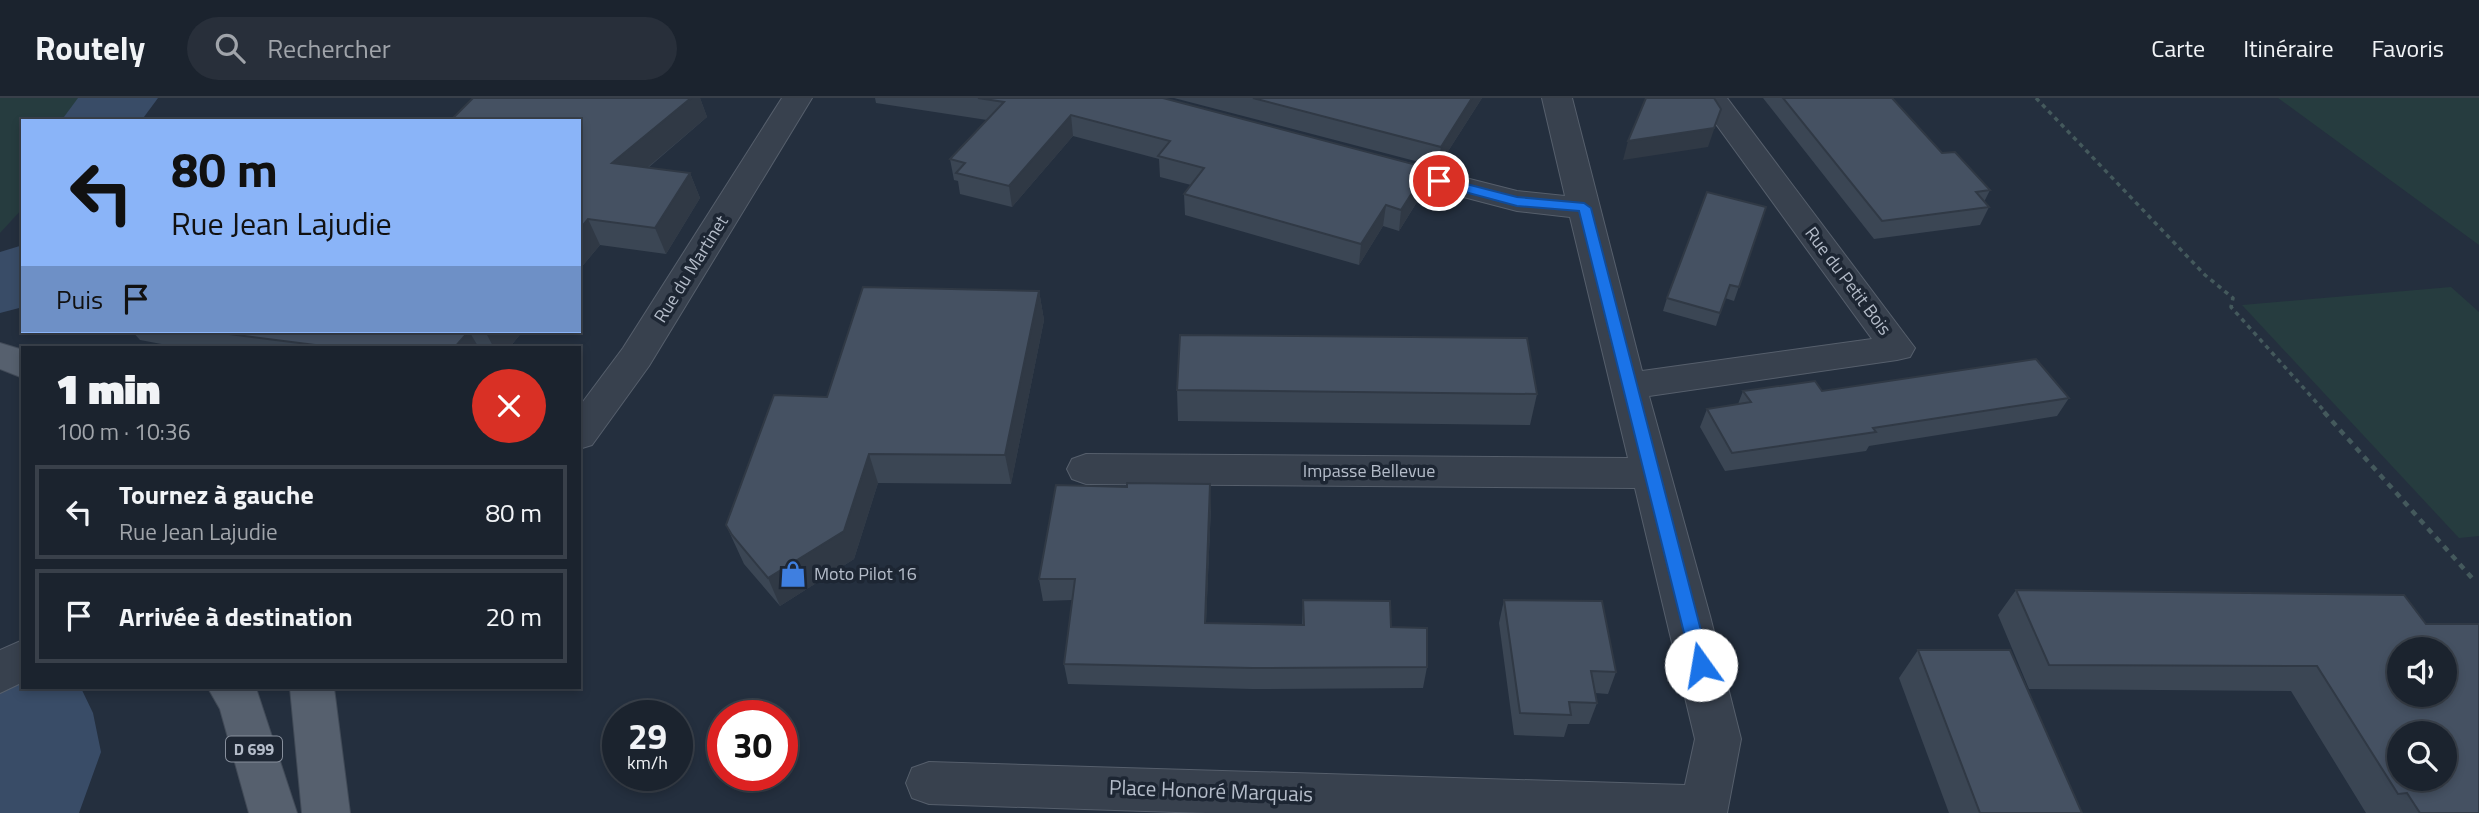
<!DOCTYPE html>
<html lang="fr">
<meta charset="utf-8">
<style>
:root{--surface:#1b232e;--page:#282f3a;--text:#f1f3f6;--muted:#a0a4aa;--line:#39404a}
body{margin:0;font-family:"Titillium Web",sans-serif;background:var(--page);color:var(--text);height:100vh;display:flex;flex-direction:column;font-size:26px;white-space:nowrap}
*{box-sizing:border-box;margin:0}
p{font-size:23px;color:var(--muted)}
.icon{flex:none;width:38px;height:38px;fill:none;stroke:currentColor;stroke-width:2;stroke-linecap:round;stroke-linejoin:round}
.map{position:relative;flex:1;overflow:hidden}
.panel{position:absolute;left:21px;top:248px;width:560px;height:343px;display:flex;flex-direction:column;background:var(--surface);border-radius:0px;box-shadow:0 4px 10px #0003,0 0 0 2px var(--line)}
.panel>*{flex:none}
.hud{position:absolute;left:21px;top:21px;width:560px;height:214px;border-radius:0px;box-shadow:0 4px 10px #0003,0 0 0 2px var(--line);background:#8ab4f8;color:#111;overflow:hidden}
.fabs{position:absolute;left:2387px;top:539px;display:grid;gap:14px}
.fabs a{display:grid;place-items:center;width:70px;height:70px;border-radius:50%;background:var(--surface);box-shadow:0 4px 10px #0003,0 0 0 2px var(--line);font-size:35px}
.speed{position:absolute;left:602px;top:602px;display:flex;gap:14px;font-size:35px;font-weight:700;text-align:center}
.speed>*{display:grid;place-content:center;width:91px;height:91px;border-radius:50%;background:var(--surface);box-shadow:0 4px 10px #0003,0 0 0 2px var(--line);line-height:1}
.speed small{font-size:18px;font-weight:400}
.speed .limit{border:10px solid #d22;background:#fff;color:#111}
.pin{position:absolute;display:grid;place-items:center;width:60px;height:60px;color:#fff;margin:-30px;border:4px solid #fff;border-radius:50%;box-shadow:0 2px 7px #0007}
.me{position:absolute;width:77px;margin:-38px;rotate:347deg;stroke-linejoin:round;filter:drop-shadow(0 0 5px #0008)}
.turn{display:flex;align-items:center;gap:24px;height:147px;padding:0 35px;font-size:32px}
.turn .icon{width:91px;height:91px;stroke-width:2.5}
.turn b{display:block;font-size:49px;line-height:60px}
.then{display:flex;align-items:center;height:66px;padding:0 35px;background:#0003;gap:14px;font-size:26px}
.round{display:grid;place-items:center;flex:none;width:74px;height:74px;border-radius:37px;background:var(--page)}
.overview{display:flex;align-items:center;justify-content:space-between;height:119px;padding:0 35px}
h1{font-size:42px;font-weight:800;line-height:52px}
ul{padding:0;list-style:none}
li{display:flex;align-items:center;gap:21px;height:94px;margin:0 14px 10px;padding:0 21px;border:4px solid var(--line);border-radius:0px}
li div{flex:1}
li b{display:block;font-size:26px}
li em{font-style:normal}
header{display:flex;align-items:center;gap:42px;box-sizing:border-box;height:98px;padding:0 35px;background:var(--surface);border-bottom:2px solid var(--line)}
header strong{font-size:33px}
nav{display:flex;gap:38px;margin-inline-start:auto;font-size:24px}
.search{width:490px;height:63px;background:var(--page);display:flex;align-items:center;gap:18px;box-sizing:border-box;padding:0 24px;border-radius:38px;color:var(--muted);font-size:26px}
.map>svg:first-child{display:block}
.green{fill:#263c3f}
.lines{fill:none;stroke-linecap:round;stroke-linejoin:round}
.river{fill:#394c67;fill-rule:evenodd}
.minor-casing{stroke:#565f6c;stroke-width:2}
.major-casing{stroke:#414a57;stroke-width:2}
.path-far1{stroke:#44595c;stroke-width:3.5;stroke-dasharray:4.5 4.5;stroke-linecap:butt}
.path{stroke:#44595c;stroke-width:4.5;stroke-dasharray:6 6;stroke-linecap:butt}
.minor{fill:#38414e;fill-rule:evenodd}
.major{fill:#56606e;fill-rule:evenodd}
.wall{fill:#3b4654}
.shaded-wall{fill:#303945}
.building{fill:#455162;stroke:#303945;stroke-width:2;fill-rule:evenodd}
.route{fill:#1a73e8;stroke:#114b97;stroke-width:2}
.labels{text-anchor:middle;stroke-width:7;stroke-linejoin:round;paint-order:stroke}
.shield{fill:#1d2633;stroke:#878f9c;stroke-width:2}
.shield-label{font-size:16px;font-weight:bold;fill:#b4bcc9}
.street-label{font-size:18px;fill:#b4bcc9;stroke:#1d2633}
.poi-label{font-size:18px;fill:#b4bcc9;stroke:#1d2633;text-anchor:start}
.near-street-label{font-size:21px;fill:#b4bcc9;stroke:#1d2633}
</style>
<header>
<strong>Routely</strong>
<div class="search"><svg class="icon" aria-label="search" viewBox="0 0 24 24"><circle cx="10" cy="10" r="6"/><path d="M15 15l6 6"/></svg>Rechercher</div>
<nav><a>Carte</a><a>Itinéraire</a><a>Favoris</a></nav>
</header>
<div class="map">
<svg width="2479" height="715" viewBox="0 0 2479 715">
<rect width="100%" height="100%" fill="#242f3e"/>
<g class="green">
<polygon points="0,0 123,0 103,23 23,23 23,110 0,135"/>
<polygon points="2278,0 2479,0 2479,148 2479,147"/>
<polygon points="2451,189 2479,214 2479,438 2459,440 2242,207"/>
</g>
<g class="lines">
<g class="river">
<polygon points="78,0 158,0 141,23 61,23"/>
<polygon points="23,147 23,209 0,215 0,154"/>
<polygon points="23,569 23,590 81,590 93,615 101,654 79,715 0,715 0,577"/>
</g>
<defs>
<g id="minor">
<polygon points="782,0 812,0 649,268 592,347 579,351 579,309 623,250"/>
<polygon points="1542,0 1572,0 1642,273 1872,241 1697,0 1727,0 1915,250 1910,259 1897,262 1649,298 1710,518 1741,641 1727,715 1206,715 929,706 912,700 906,685 912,670 929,664 1685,687 1695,641 1635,390 1086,386 1072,381 1067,371 1072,361 1086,356 1628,360 1570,119 1517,113 1364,73 1359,66 1364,59 1375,57 1517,93 1565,98"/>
<polygon points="23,542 23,584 0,595 0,552"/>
</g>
<g id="major">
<polygon points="0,245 23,252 23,280 0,271"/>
<polygon points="208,590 256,590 297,715 249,715 220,611"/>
<polygon points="290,590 334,590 350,715 302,715"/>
</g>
</defs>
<use href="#minor" class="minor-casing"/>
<use href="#major" class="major-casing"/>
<polyline class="path-far1" points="2036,0 2205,177 2233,200 2231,209 2326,315"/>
<polyline class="path" points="2324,314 2473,481"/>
<use href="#minor" class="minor"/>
<use href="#major" class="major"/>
</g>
<g class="wall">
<polygon points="473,0 700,0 707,19 648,70 690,75 700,100 666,156 600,147 579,172 579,23"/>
<polygon points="875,0 1163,0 1428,70 1425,91 1399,133 1383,128 1359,167 1185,117 1184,96 1191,87 1160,79 1159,61 1073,38 1012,109 960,96 958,83 954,82 950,61 987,22 876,5"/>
<polygon points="1174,0 1482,0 1438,69"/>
<polygon points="1763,0 1892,0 1942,55 1990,92 1984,104 1989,109 1980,127 1874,141"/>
<polygon points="1766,109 1734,203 1725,200 1716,228 1663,213 1667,200"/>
<polygon points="1039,193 1044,222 1011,386 878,385 854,461 780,508 744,466 726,427 827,299"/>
<polygon points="132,233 523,233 509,250 183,250 140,242"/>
<polygon points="1177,292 1537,296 1530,327 1178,323"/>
<polygon points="1743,293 2069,300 2057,318 1869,348 1866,353 1725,373 1700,329 1707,311 1738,306"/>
<polygon points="1211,408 1206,525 1302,527 1303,502 1391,529 1427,569 1423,590 1252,591 1068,586 1064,566 1072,502 1043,503 1039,481"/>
<polygon points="2016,492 2426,526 2479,715 2366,715 2291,593 2029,591 1998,517"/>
<polygon points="1504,502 1616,574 1608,596 1595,595 1597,605 1589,626 1568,626 1564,639 1514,637 1499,525"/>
<polygon points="1918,552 2082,715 1949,715 1899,580"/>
</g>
<g class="shaded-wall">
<polygon points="691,0 700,0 707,19 622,91 612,65"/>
<polygon points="1472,0 1482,0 1438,69 1441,49"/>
<polygon points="1721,11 1708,49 1623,62 1628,43"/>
<polygon points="1071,17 1073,38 1012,109 1009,88"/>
<polygon points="1428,70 1425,91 1399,133 1401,112"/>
<polygon points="690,75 700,100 666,156 655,130"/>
<polygon points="1386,107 1383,128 1359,167 1361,146"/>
<polygon points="588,121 600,147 579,172 579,132"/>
<polygon points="1039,193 1044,222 1011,386 1005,357"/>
<polygon points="469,233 479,250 454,250"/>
<polygon points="488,233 523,233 509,250 494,250 486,235"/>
<polygon points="869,356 878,385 854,461 780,508 768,480"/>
<polygon points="1210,386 1211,408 1205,546 1205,525"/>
</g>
<g class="building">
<polygon points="473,0 691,0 612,65 690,75 655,130 588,121 579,132 579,23 450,23"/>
<polygon points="978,0 1163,0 1428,70 1401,112 1386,107 1361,146 1184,96 1204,70 1158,58 1170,43 1071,17 1009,88 956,75 965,65 950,61 1004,4"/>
<polygon points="1253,0 1472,0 1441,49"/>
<polygon points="1646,0 1714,0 1721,11 1714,30 1628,43"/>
<polygon points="1783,0 1892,0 1942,55 1955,54 1990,92 1976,94 1989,109 1882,123"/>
<polygon points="1707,94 1766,109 1739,189 1730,187 1720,215 1667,200"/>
<polygon points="863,189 1039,193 1005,357 869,356 844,433 768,480 732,437 726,427 774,297 827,299"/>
<polygon points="209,233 488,233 486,235 469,233 454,250 330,250 331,249 229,236"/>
<polygon points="1180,237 1527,240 1537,296 1177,292"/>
<polygon points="2036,261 2069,300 1873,330 1876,334 1732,355 1707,311 1751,304 1743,293 1815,283 1822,293"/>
<polygon points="1127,385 1210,386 1205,525 1304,527 1303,502 1390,503 1391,529 1427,530 1427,569 1252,570 1064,566 1075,481 1039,481 1056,387 1127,389"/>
<path d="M2016 492 2404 497 2426 526H2479V715H2420L2407 695 2398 696 2317 568 2049 567ZM2399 551H2445V597H2399ZM2399 635H2445V681H2399Z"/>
<polygon points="1504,502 1602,503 1616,574 1591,573 1597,605 1569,604 1571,617 1520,615"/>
<polygon points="1918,552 2010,552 2082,715 1980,715"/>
</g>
<polygon class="route" points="1439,79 1517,99 1584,105 1591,110 1710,567 1707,572 1701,575 1694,572 1692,567 1579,113 1517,108 1435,86 1435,80"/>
<defs>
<symbol id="shop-bare" viewBox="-9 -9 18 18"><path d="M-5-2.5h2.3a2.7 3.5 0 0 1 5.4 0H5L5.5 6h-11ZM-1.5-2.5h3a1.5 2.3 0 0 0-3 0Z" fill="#3f7fe0" stroke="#1d2633" stroke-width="2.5" paint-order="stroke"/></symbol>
</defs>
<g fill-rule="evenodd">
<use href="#shop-bare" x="774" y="457" width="38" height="38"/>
</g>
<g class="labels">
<rect class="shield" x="226" y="638.5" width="56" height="25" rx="5"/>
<g class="shield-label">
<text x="254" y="657">D 699</text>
</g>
<g class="street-label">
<text transform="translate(691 171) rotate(-58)" y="6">Rue du Martinet</text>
<text transform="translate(1848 183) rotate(53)" y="6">Rue du Petit Bois</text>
<text x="1369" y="379">Impasse Bellevue</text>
</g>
<g class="poi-label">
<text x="814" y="482">Moto Pilot 16</text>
</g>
<g class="near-street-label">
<text transform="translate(1211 693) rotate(2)" y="7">Place Honoré Marquais</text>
</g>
</g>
</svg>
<div class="fabs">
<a><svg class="icon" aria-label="sound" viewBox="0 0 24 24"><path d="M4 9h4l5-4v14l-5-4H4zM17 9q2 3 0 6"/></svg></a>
<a><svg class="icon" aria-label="search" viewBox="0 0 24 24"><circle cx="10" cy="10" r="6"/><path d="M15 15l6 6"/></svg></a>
</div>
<div class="speed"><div>29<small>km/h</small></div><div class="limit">30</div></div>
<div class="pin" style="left:1439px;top:83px;background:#d93025"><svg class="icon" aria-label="arrive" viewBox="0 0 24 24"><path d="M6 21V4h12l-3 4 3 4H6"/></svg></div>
<svg class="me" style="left:1701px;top:567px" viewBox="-20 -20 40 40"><circle r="19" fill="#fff"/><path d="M0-13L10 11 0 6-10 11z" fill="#1a73e8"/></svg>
<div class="hud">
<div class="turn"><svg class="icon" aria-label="left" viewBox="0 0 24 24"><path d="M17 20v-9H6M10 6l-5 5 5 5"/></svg><div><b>80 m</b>Rue Jean Lajudie</div></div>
<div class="then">Puis<svg class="icon" aria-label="arrive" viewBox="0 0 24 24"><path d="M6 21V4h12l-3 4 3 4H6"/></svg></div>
</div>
<section class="panel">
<div class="overview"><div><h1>1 min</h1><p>100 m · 10:36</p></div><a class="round" style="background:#d93025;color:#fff"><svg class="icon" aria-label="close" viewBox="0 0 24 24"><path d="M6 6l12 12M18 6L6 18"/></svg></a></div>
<ul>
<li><svg class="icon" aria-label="left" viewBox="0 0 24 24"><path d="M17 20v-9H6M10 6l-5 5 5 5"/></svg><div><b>Tournez à gauche</b><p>Rue Jean Lajudie</p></div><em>80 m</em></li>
<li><svg class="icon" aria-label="arrive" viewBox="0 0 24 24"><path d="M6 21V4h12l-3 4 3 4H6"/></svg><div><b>Arrivée à destination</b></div><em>20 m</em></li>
</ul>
</section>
</div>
